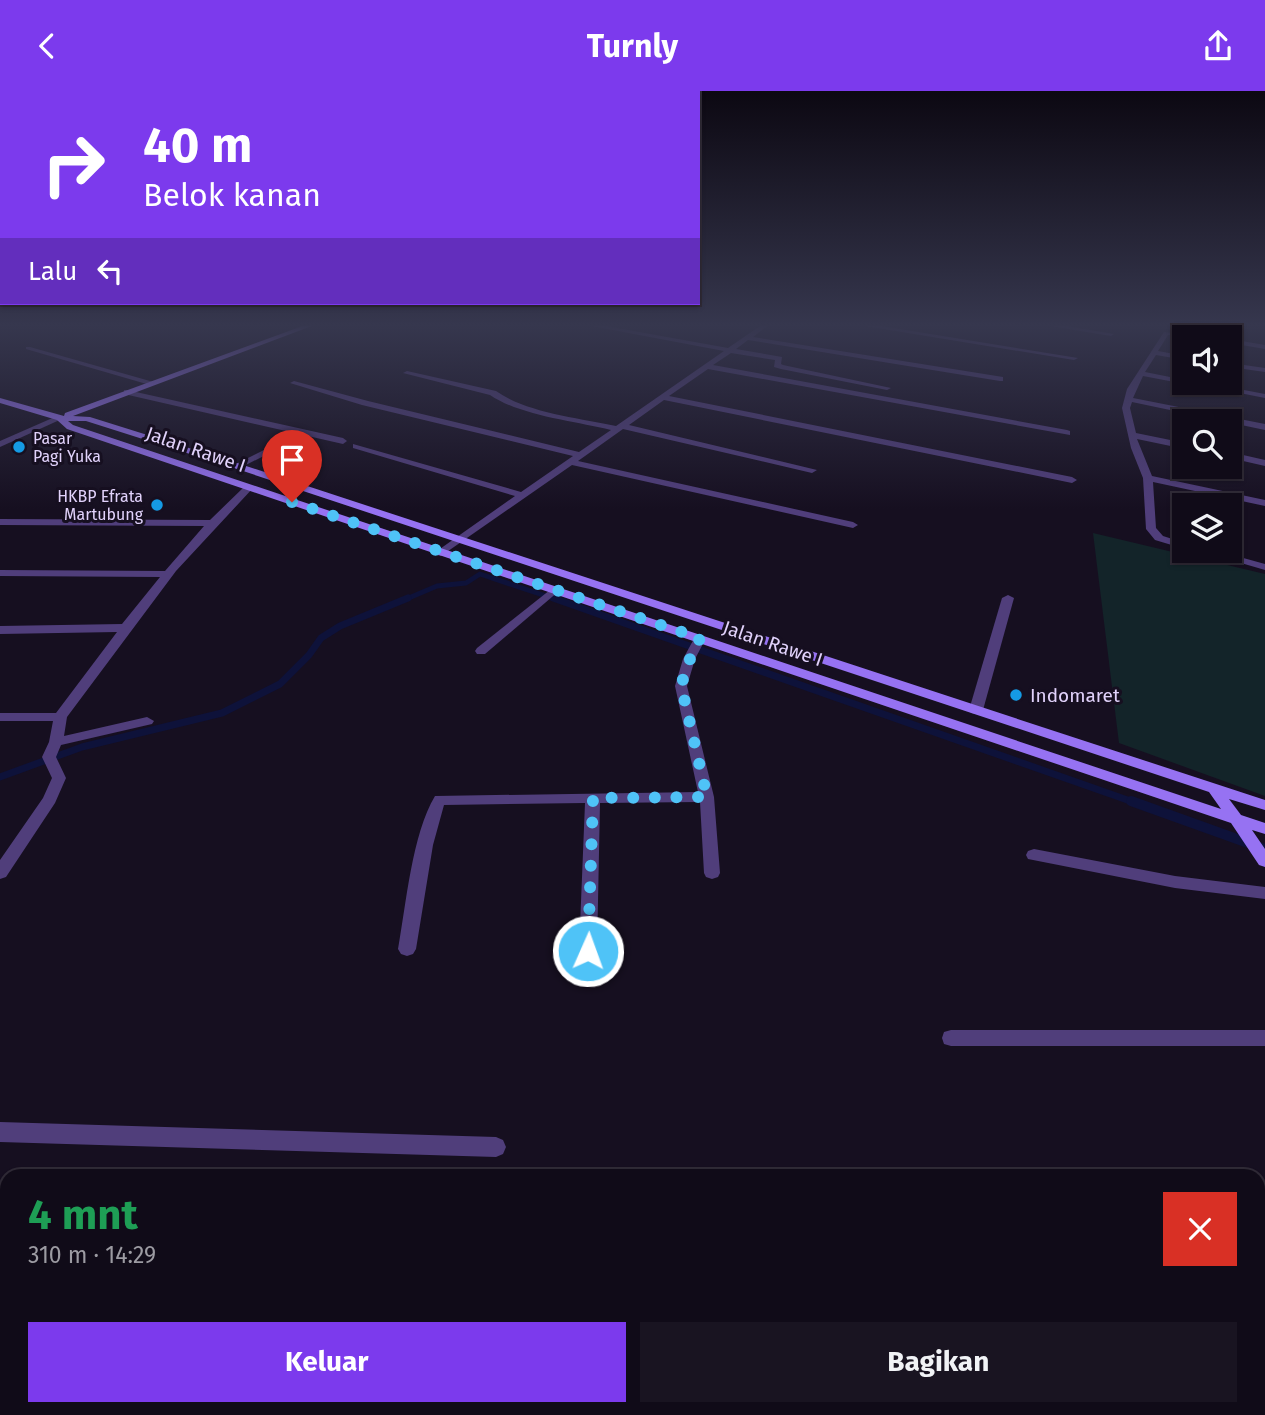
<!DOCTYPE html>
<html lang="id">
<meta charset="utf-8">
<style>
:root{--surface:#100b18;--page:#191421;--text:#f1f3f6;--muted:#9c9ba2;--line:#302b37;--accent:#7c3aed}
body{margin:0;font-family:"Fira Sans",sans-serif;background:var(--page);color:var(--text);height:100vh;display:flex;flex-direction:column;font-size:26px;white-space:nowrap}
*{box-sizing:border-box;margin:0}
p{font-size:23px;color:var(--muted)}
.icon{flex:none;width:38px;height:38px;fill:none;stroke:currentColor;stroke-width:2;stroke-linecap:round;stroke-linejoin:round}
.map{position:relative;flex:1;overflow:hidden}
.details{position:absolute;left:0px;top:1078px;width:1265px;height:247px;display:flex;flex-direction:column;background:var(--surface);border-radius:21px 21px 0 0;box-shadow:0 2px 5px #0004,0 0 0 2px var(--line)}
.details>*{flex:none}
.guide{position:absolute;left:0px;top:0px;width:700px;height:214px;box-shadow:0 2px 5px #0004,0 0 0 2px var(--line);background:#7c3aed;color:#fff;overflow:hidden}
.controls{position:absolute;left:1172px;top:234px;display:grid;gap:14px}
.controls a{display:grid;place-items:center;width:70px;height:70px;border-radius:0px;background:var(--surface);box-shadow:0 2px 5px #0004,0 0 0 2px var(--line);font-size:35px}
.pin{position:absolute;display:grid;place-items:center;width:60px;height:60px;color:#fff;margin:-72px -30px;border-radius:50% 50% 50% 0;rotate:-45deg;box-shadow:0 0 7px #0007}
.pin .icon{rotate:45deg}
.me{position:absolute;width:77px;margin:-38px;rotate:2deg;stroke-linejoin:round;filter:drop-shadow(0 0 5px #0008)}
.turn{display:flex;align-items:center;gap:24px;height:147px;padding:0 28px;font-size:32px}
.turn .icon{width:91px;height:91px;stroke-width:2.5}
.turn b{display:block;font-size:49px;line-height:60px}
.then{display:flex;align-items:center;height:66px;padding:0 28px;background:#0003;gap:14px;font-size:26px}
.round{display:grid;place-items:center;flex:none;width:74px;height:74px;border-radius:0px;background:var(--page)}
.summary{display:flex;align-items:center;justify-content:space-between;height:119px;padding:0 28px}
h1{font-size:42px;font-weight:700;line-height:52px;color:#1e9e55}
.button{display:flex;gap:14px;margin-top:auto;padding:14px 28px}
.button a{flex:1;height:80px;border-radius:0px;background:var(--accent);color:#fff;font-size:28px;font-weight:700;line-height:80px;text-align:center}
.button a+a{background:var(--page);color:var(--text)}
header{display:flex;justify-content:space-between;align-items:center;height:91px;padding:0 28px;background:var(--accent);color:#fff;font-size:32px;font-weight:700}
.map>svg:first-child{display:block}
.green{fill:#132429}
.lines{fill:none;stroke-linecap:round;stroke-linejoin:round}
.stream-far2{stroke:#0e123a;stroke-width:5}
.stream-far1{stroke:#0e123a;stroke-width:7}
.stream{stroke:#0e123a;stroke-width:10}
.street{fill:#503e7b;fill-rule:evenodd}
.secondary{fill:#9672f2;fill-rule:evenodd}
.route{stroke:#4fc3f7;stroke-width:12;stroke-dasharray:0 21.6}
.poi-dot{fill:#159ae4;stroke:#160f20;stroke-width:2.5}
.labels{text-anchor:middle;stroke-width:6;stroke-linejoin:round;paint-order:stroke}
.far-poi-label{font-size:16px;fill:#e1d2fb;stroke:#160f20;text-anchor:start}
.street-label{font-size:19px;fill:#e1d2fb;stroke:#160f20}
.poi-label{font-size:19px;fill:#e1d2fb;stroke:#160f20;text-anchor:start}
</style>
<header><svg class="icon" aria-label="back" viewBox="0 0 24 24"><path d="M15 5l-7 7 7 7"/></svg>Turnly<svg class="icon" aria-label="share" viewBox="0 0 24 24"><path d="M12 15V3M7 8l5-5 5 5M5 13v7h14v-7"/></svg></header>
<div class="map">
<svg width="1265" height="1324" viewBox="0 0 1265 1324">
<rect width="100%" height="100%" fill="#160f20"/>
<polygon class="green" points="1093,442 1265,483 1265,705 1119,652"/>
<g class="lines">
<polyline class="stream-far2" points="404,509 437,495 466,492 480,483 558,509"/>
<g class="stream-far1">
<polyline points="553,507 1136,712"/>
<polyline points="0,686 82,656 222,622 280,593 309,564 321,547 340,535 408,507"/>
</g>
<polyline class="stream" points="1131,710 1265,758"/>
<g class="street">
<path d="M581 233H595L728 257 763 233H770L753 246 1003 286V290H1000L748 249 736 258 782 266 781 273 783 274 891 297 887 299 781 278 774 276 775 269 731 262 713 274 1067 339 1070 340V344L708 278 669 305 1072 386 1077 389 1072 392 664 309 629 334 817 379 812 382 623 338 578 370 853 431 858 434 853 437 572 374 441 465 437 464V460L515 405 353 357V353L521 401 573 365 362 314 290 292 294 290 368 310 579 361 611 339C574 330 521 325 490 304L403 282 407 280 496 300C527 322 579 327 616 335L724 260Z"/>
<polygon points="853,233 869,233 1078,267 1074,269"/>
<polygon points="1038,233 1055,233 1114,243 1111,245"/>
<polygon points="1164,241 1213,247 1168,244 1158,260 1185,265 1185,269 1156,264 1145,281 1185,289 1185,292 1188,292 1185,293 1143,285 1133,307 1265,333 1265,339 1132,311 1130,317 1136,342 1185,352 1185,358 1137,348 1152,385 1265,409 1265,415 1153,391 1156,437 1163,445 1185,452 1185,458 1155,449 1146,438 1143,387 1131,357 1122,317 1127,298"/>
<polygon points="1230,248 1265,254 1265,258 1230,252"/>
<polygon points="26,256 30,256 157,292 150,294 26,258"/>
<polygon points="1230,272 1265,277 1265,281 1230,276"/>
<polygon points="1189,292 1207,292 1265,303 1265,307"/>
<polygon points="127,299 343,347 347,350 343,353 124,303 124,299"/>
<polygon points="57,325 64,327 0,356 0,350"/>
<polygon points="290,346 297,348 240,377 232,375"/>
<polygon points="1230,361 1265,369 1265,375 1230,367"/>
<polygon points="245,395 253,397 176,480 67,626 64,645 147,626 154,630 152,633 61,654 56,666 66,687 55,712 6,786 0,788 0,769 43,707 52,687 42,666 49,651 53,630 0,630 0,622 56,622 117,541 0,543 0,535 122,533 160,486 0,485 0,479 165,480 204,435 0,434 0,428 210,429"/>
<polygon points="1200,460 1218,460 1265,473 1265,479"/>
<polygon points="555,495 559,496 559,500 485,563 477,563 475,560 477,557"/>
<polygon points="1008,504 1014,507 983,619 976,623 971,622 969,619 1002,507"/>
<path d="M700 543 706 547 695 568 687 595 714 706 720 782 718 786 712 788 706 786 704 782 700 711 600 712 597 860 594 865 588 867 582 865 579 860 585 712 444 714 433 754 416 858 413 863 407 865 401 863 398 858C406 814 412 743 435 705L698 701 675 595 683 568 696 544Z"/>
<polygon points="1034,758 1175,785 1265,796 1265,808 1175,797 1028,768 1026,764 1028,760"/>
<polygon points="951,939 1265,939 1265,955 951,955 944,953 942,947 944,941"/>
<polygon points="0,1031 496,1046 503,1049 506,1056 503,1063 496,1066 0,1051"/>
<rect x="1258" y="1123" width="7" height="22"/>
<rect x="0" y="1179" width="7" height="24"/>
<rect x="1258" y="1284" width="7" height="24"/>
<rect x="446" y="1318" width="26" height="6"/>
</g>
<path class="secondary" d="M308 233H317L73 325 90 326 240 373 1265 709V719L1229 708 1241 724 1265 732V743L1252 739 1265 758V776L1259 774 1231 732 67 338 57 329 0 312V307L64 325 65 322ZM68 330H86L234 377 1209 701 1221 718 73 334Z"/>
</g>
<linearGradient id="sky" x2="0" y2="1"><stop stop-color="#0c0812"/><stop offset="0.56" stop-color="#36374e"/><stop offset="1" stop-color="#36374e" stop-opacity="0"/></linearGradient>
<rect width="1265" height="418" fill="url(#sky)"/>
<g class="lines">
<polyline class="route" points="292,411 700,547 690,568 681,594 707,706 593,707 588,860"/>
</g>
<g class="poi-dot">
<circle cx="19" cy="356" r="7"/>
<circle cx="157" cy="414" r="7"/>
<circle cx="1016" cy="604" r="7"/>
</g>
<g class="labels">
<g class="far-poi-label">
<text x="33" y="353">Pasar<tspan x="33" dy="18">Pagi Yuka</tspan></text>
<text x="143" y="411" text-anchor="end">HKBP Efrata<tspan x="143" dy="18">Martubung</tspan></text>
</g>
<g class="street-label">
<text transform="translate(196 358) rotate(19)" y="7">Jalan Rawe I</text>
<text transform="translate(773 552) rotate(19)" y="7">Jalan Rawe I</text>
</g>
<g class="poi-label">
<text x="1030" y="611">Indomaret</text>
</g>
</g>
</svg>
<div class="controls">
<a><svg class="icon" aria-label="sound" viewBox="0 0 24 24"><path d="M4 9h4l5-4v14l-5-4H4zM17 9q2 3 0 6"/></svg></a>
<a><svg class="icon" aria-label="search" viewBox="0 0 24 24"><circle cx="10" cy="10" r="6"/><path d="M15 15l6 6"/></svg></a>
<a><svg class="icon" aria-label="layers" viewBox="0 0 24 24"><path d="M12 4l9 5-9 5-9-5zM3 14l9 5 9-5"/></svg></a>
</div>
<div class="pin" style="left:292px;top:411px;background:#d93025"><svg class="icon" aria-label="arrive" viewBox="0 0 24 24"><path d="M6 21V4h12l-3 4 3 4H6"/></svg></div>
<svg class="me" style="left:588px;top:860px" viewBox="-20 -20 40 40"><circle r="17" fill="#4fc3f7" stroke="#fff" stroke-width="3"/><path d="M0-11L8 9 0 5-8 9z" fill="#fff"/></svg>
<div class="guide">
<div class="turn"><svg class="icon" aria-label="right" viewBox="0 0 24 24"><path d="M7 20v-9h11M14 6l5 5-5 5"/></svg><div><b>40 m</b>Belok kanan</div></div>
<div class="then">Lalu<svg class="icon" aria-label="left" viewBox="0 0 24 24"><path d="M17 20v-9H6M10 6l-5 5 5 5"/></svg></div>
</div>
<section class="details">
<div class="summary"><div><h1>4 mnt</h1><p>310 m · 14:29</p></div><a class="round" style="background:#d93025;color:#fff"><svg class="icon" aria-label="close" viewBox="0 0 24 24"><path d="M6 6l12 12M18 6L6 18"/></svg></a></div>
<div class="button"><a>Keluar</a><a>Bagikan</a></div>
</section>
</div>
